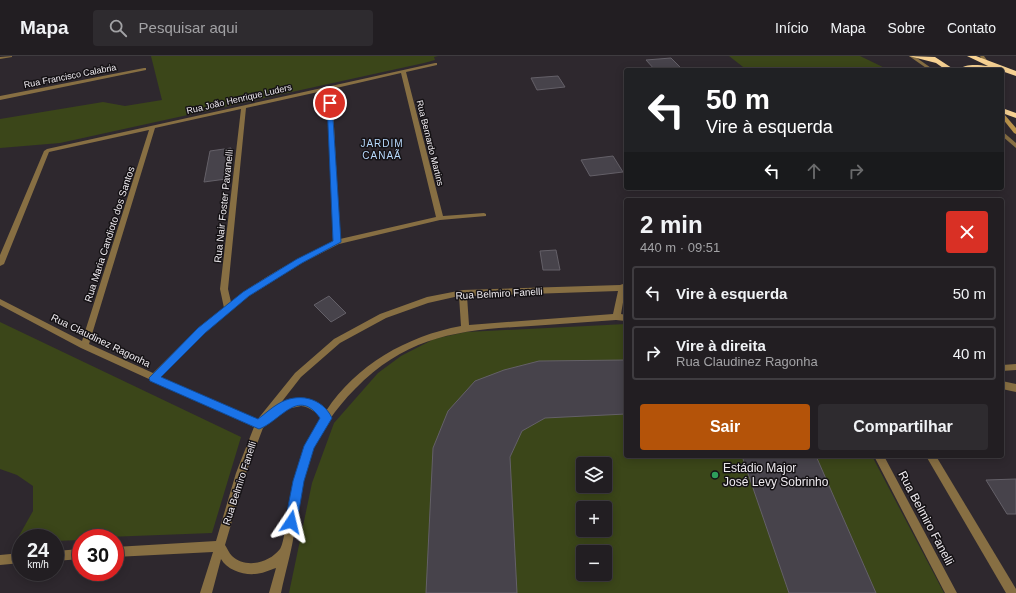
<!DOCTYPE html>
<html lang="pt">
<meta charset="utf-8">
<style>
:root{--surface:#221e22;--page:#2e2b2f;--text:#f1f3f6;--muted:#a2a2a5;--line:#3f3c40;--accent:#b45309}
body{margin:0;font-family:Helvetica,sans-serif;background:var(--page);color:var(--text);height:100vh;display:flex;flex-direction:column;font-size:15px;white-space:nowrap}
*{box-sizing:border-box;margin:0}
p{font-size:13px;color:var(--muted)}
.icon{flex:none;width:22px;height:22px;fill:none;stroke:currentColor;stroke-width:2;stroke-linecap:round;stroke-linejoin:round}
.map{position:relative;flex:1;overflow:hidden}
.sheet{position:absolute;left:624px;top:142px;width:380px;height:260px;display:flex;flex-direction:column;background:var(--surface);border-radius:4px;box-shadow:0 2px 10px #0003,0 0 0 1px var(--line)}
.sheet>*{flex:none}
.banner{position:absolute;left:624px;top:12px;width:380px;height:122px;border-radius:4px;box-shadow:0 2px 10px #0003,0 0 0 1px var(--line);background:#202124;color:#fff;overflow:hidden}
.tools{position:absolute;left:576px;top:401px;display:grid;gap:8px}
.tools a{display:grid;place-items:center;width:36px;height:36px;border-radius:4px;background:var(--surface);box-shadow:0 2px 10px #0003,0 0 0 1px var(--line);font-size:20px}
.speed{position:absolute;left:12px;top:473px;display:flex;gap:8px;font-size:20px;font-weight:700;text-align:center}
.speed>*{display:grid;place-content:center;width:52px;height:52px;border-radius:50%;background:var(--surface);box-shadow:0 2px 10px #0003,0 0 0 1px var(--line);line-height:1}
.speed small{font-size:10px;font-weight:400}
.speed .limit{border:6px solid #d22;background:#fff;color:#111}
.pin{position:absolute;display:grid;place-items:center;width:34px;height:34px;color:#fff;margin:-17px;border:2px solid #fff;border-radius:50%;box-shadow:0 1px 4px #0007}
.me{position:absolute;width:44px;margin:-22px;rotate:10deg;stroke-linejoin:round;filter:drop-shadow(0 0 3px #0008)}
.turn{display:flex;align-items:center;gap:14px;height:84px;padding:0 16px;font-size:18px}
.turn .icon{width:52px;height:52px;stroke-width:2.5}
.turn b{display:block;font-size:28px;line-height:34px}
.lanes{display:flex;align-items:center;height:38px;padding:0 16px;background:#0003;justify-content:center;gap:20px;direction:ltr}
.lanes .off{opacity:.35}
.round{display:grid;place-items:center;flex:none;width:42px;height:42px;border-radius:4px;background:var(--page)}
.overview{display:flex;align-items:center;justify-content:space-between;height:68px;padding:0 16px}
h1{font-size:24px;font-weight:700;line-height:30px}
.action{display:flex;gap:8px;margin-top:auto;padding:8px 16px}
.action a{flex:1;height:46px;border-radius:4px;background:var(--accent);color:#fff;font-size:16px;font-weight:700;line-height:46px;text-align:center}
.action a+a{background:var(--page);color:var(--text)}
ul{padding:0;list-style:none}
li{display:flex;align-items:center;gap:12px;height:54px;margin:0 8px 6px;padding:0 8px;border:2px solid var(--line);border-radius:4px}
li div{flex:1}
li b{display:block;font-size:15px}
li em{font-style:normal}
header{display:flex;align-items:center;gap:24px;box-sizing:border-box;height:56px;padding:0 20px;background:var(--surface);border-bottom:1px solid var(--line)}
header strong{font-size:19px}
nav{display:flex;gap:22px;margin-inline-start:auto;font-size:14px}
.search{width:280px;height:36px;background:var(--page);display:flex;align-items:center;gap:10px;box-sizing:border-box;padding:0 14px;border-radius:4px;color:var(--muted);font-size:15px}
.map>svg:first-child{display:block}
.green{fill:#3b4619;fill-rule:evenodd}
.building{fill:#47434b;stroke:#646068}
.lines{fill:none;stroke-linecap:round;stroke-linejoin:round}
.street{fill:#876f43;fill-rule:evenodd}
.secondary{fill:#bc954c;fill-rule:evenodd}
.highway{fill:#f7d293;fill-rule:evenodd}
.route{fill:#1a73e8;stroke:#114b97}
.leisure-dot{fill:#2e9e5b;stroke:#151215;stroke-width:1.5}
.labels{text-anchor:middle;stroke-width:3;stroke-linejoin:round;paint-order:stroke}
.far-street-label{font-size:9px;fill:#efebf0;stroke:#151215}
.far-quarter-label{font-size:10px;letter-spacing:1px;fill:#b7d9fc;stroke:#151215}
.street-label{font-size:10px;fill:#efebf0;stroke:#151215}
.near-poi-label{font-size:12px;fill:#efebf0;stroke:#151215;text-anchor:start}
.near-street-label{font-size:12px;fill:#efebf0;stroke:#151215}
</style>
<header>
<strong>Mapa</strong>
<div class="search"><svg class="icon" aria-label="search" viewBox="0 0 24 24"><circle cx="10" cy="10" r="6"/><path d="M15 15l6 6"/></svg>Pesquisar aqui</div>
<nav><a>Início</a><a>Mapa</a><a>Sobre</a><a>Contato</a></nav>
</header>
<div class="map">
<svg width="1016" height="537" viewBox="0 0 1016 537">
<rect width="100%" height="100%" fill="#2e282e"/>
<g class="green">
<polygon points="151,0 438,0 434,1 435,4 424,7 60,87 0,92 0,63 103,46 125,50 162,44"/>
<polygon points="729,0 860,0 889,14 747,14"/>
<polygon points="0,266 241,381 212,477 81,482 81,484 55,485 55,482 21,482 21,487 15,487 33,455 33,430 17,419 0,413"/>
<path d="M626 268V400H872L944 537H289L312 427 334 367 378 317 401 300 434 283 466 276ZM583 408H605V430H583ZM583 452H605V474H583ZM583 496H605V518H583Z"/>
</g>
<g class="building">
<polygon points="671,2 681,12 655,14 646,4"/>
<polygon points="558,20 565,31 537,34 531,22"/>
<polygon points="231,92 226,123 204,126 210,95"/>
<polygon points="613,100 623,116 590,120 581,104"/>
<polygon points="556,194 560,214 543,214 540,195"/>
<polygon points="329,240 346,257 331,266 314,249"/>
<polygon points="626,304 626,358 545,362 522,375 510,401 517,537 426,537 433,392 448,355 475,325 504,314 539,305"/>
<polygon points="742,400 816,400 876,537 789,537"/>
<polygon points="1016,423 1016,458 1007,458 986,424"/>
</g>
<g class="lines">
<g class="street">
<polygon points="12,0 12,1 0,3 0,1"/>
<polygon points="909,0 914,0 934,14 929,14"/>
<polygon points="980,0 984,0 989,7 989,8 985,8"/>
<path d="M435 7H437V9L406 16 443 160 484 157 486 158V160L440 164 339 188 302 207 249 240 205 276 161 321 257 364 295 317 334 283 380 258 427 241 463 234 620 229 623 228 626 229 621 258 626 259V265L616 264C588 266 560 268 531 270 460 274 408 279 355 333 336 352 319 376 310 401 301 426 299 452 294 478 291 498 285 517 281 537H269L276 512C270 514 261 518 255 518 243 519 227 514 221 503L212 537H200L213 496 115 501V491L216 485 236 417 254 371 81 292 0 249V243L82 285 149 74 49 96 4 208 0 210V199L44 95 47 93ZM401 17 436 161 340 183 332 33ZM327 34 333 185C298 203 262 221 231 246L228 233 246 52ZM241 53 220 233 224 252 199 272 153 317 89 288 155 72ZM618 235 613 258 469 269 467 240ZM459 240 461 270C407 280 356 309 326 355 312 341 297 340 280 348L301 321 340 287 386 262 428 247ZM301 350C310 351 315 356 321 362 306 384 297 408 292 433 289 444 285 486 280 493 269 507 246 513 232 500 229 497 227 492 225 489L246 417 263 372 287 353Z"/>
<polygon points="144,12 146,12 146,14 0,44 0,40"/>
<polygon points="1002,75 1016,87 1016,92 1002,80"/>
<polygon points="1016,308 1016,314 1002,315 1002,309"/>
<polygon points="1002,325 1016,328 1016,336 1002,333"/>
<polygon points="874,400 884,400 957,537 945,537"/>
<polygon points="926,400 936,400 1016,533 1016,537 1006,537"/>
<polygon points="81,493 81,503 55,505 55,495"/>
<polygon points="21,497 21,507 0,509 0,499"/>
</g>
<polygon class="secondary" points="1002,57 1004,58 1016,72 1016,78 1014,77 1002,62"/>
<g class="highway">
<polygon points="909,0 935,1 955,14 946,14 936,7"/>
<path d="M967 0H976L1016 15V20L993 12 991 14H958C966 7 978 9 988 10Z"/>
<polygon points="1002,52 1016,57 1016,62 1002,57"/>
</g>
</g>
<path class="route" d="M327 46 332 47 341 186 302 207 249 240 205 277 161 321 258 363C265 358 271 352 278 348 297 336 322 341 332 362L314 392 304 425 297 466 295 471 291 472 286 471 285 466 293 425 304 390 320 362C298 331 281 365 259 373L150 325 149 322 198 272 243 236 297 203 333 185Z"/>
<circle class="leisure-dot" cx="715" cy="419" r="4"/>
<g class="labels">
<g class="far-street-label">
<text transform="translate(70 20) rotate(-11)" y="3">Rua Francisco Calabria</text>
<text transform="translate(239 43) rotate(-13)" y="3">Rua João Henrique Luders</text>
<text transform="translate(430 87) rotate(76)" y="3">Rua Bernardo Martins</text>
</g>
<g class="far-quarter-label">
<text x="382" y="91">JARDIM<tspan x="382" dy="12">CANAÃ</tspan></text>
</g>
<g class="street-label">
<text transform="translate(223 150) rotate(-84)" y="4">Rua Nair Foster Pavanelli</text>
<text transform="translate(109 178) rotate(-72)" y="4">Rua Maria Candioto dos Santos</text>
<text transform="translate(499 237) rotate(-3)" y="4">Rua Belmiro Fanelli</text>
<text transform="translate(101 284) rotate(26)" y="4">Rua Claudinez Ragonha</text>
<text transform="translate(239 427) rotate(-72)" y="4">Rua Belmiro Fanelli</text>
</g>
<g class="near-poi-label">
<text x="723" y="416">Estádio Major<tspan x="723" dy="14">José Levy Sobrinho</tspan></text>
</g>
<g class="near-street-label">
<text transform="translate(926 462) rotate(62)" y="4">Rua Belmiro Fanelli</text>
</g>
</g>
</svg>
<div class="tools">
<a><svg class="icon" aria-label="layers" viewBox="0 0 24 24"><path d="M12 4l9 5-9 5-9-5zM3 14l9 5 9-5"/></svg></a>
<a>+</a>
<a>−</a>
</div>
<div class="speed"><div>24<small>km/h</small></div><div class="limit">30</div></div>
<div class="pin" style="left:330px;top:47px;background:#d93025"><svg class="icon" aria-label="arrive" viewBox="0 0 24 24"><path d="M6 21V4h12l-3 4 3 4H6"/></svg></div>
<svg class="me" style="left:291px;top:466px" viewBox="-20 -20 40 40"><path d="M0-17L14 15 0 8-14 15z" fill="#1a73e8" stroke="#fff" stroke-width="4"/></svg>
<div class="banner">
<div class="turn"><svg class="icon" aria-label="left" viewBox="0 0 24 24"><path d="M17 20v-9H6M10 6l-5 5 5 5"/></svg><div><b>50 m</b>Vire à esquerda</div></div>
<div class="lanes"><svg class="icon" aria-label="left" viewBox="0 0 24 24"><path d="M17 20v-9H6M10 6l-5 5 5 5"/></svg><svg class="icon off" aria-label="ahead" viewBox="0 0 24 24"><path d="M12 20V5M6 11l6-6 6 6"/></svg><svg class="icon off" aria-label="right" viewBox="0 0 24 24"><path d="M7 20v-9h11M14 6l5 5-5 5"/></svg></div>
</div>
<section class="sheet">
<div class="overview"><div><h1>2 min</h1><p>440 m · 09:51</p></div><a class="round" style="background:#d93025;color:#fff"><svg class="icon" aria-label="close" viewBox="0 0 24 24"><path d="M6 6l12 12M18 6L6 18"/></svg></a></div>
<ul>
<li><svg class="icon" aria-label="left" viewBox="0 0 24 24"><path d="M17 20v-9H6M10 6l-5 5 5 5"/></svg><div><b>Vire à esquerda</b></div><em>50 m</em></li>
<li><svg class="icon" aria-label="right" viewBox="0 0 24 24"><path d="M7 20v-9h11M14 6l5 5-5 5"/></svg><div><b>Vire à direita</b><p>Rua Claudinez Ragonha</p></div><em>40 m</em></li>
</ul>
<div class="action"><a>Sair</a><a>Compartilhar</a></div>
</section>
</div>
